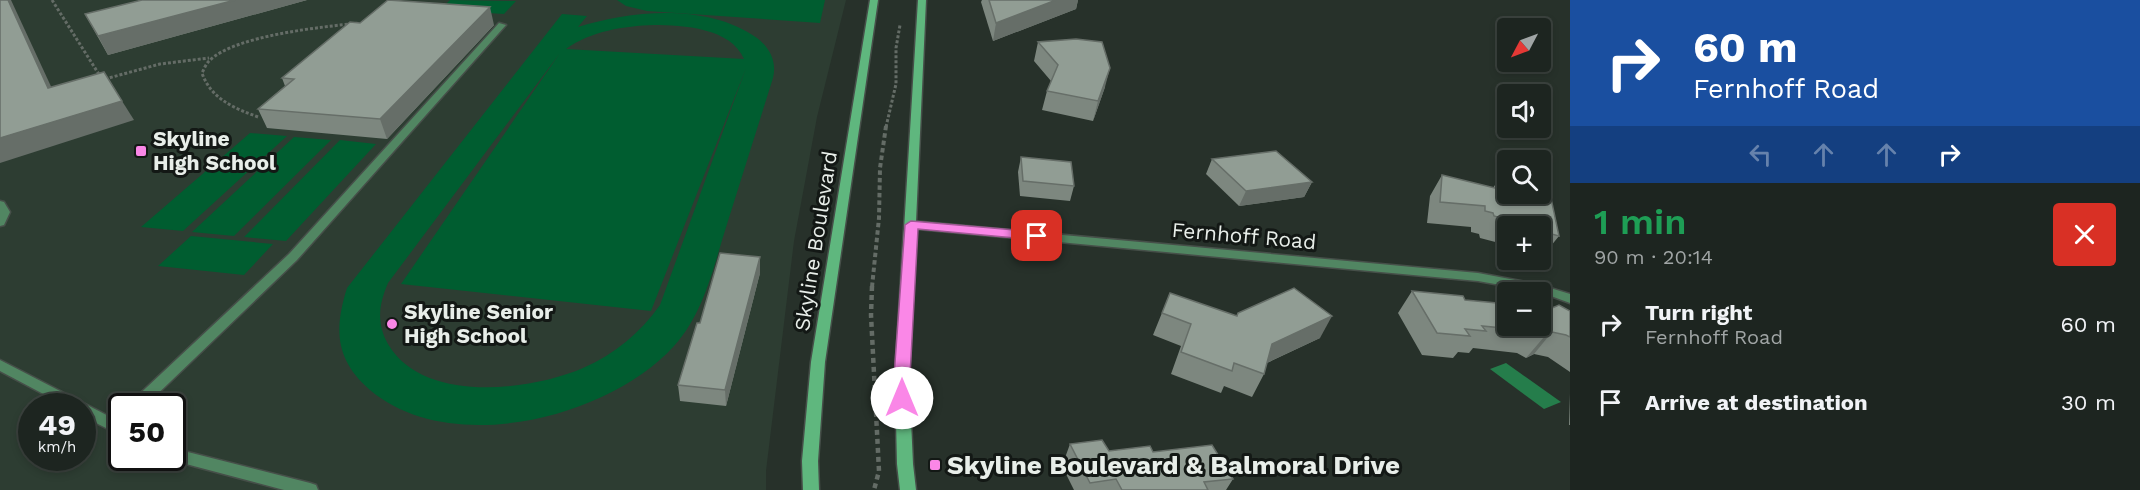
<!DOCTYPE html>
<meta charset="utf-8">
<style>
:root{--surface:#1d2520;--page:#2a312d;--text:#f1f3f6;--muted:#a0a5a5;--line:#3b423e}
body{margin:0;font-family:"Work Sans",sans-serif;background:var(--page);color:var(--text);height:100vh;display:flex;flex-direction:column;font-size:22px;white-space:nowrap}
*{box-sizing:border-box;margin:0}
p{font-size:20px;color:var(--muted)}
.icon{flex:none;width:33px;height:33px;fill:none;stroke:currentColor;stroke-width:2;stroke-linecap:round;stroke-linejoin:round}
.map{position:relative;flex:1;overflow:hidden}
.side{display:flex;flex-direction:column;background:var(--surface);width:570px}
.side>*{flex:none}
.guide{background:#1a4fa0;color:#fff;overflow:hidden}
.needle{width:39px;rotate:229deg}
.fabs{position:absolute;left:1497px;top:18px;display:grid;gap:12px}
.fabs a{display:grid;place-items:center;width:54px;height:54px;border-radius:6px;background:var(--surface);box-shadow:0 3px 9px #0003,0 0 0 2px var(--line);font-size:30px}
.speed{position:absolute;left:18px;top:393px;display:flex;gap:12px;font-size:30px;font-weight:700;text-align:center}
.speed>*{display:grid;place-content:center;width:78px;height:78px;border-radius:50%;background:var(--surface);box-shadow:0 3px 9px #0003,0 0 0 2px var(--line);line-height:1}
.speed small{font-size:15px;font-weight:400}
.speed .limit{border:3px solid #111;border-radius:9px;background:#fff;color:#111}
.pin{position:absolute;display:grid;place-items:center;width:51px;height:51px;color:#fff;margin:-26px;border-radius:12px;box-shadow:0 3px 9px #0006}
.me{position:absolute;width:66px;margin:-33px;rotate:0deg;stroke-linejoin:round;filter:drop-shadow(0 0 4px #0008)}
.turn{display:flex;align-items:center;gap:21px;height:126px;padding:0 24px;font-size:27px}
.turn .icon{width:78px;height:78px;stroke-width:2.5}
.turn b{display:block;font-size:42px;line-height:51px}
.lanes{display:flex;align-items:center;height:57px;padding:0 24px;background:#0003;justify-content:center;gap:30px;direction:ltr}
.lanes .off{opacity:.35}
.round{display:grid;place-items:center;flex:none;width:63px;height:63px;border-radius:6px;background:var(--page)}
.headline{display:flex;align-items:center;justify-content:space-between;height:102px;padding:0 24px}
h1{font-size:36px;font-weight:600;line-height:45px;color:#1e9e55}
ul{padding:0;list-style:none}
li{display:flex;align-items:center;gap:18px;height:78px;padding:0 24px}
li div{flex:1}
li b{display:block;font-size:22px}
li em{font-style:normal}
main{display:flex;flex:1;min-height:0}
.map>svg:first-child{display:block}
.built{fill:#2d3d32;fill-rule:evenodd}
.green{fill:#005d30;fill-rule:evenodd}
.water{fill:#257d4b}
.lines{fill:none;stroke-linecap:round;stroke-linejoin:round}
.service-casing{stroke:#464f49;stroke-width:3}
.minor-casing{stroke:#464f49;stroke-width:3}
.secondary-casing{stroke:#464f49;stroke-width:3}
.path-far2{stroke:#646c66;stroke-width:3;stroke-dasharray:3 2;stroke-linecap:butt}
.path-far1{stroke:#646c66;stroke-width:4;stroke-dasharray:4.5 3;stroke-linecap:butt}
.path{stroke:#646c66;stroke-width:4.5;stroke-dasharray:5 4;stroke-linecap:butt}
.service{fill:#518662;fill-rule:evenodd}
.minor{fill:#518662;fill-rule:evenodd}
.secondary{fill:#5fb77e;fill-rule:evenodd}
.wall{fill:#7d877f}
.shaded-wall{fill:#666e68}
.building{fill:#919d94;stroke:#666e68;stroke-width:1.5}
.route{fill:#fa87e7;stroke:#a25896;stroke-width:1.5}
.poi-dot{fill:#fa87e7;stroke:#131815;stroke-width:2}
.labels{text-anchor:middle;stroke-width:6;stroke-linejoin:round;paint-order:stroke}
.poi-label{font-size:21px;font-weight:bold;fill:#e8eee9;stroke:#131815;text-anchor:start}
.street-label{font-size:21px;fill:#e8eee9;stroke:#131815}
.near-poi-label{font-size:26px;font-weight:bold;fill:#e8eee9;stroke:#131815;text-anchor:start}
</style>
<main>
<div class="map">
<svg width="1570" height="490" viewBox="0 0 1570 490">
<rect width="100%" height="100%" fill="#27312a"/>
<path class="built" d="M0 0H846L817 117 794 241 766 471V490H0ZM32 406H82V458H32ZM122 406H172V458H122Z"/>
<g class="green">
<polygon points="450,0 516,1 504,14 440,10"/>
<polygon points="617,0 825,0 820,23 647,11 626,6"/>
<path d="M562 14 587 16 578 27C632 10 708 3 757 38 770 48 777 62 773 78 758 126 743 173 728 221 714 264 705 312 674 346 609 418 450 458 370 390 335 360 334 329 347 288ZM654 25C683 25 731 28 744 59L566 49C591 31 624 26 654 25ZM560 53 401 284 651 311 746 68 660 305C640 333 615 354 583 368 530 391 423 404 388 344 376 323 379 304 388 283Z"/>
<polygon points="250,133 287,136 183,231 141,227"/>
<polygon points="294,137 331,140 234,236 192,232"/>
<polygon points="340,140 376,144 286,241 244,237"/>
<polygon points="191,236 273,244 244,275 158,266"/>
</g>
<polygon class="water" points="1506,363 1561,402 1544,409 1490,369"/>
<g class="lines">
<defs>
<g id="service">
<polygon points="499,23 506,25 297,260 145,406 129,406 131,402 289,254"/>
<polygon points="0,201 4,202 10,212 4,225 0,226"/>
<polygon points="0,360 122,423 122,436 82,416 82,406 66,406 0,371"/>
<polygon points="172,448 310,483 316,485 318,490 284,490 167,459 172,458"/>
</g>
<polygon id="minor" points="911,221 1478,273 1537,284 1570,294 1570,303 1540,292 1478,281 907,228 905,225"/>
<g id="secondary">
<polygon points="870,0 878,0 825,362 818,461 819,490 803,490 802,461 811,362"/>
<polygon points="918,0 926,0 909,377 913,464 916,490 900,490 897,464 895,377"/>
</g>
</defs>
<use href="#service" class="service-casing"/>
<use href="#minor" class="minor-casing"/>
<use href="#secondary" class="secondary-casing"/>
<g class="path-far2">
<polyline points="52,0 100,76"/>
<polyline points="105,79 160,64 209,58"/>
<path d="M258 117C234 108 211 99 202 73 204 69 206 64 209 61 235 35 323 27 359 23"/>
<polyline points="886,127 896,84 896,48 900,25"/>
</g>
<polyline class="path-far1" points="872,287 879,218 880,168 886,126"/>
<polyline class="path" points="872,286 871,315 879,471 874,490"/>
<use href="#service" class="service"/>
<use href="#minor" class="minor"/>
<use href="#secondary" class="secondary"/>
</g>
<g class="wall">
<polygon points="142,0 307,0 108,55 85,14"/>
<polygon points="982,0 1078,0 1076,9 993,41 981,2"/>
<polygon points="360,23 494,25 387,139 267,128 258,109 285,86 282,78"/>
<polygon points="1038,42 1105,87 1093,121 1042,110 1047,91 1051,81 1034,61"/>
<polygon points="1021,157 1074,186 1070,201 1020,196 1018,172"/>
<polygon points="1212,159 1312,182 1304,197 1239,206 1206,174"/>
<polygon points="1503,173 1559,236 1542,257 1540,257 1540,226 1508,226 1508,247 1503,246 1503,244 1480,238 1479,234 1471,232 1471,227 1427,223 1430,196 1442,175 1493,188"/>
<polygon points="760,273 726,406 680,401 678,385 700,323"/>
<polygon points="1412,291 1465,300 1508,326 1570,311 1570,372 1548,357 1534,354 1526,358 1517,353 1473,348 1469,353 1458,352 1453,358 1422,355 1398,313"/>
<polygon points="1170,293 1236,316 1238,313 1320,338 1267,363 1264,374 1252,397 1224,386 1221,393 1171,374 1181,346 1153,335"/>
<polygon points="1570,393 1570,425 1569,425"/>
<polygon points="1070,444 1109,451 1153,452 1233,479 1226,490 1074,490 1062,466"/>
</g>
<g class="shaded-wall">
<polygon points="8,0 11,0 61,108 48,88"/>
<polygon points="235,0 307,0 108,55 98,36"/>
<polygon points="1056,0 1078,0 1076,9 993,41 996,23"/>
<polygon points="490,7 494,25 387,139 380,119"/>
<polygon points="1110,68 1105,87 1093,121 1098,101"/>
<polygon points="122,101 134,120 0,163 0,138"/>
<polygon points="1312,182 1304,197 1239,206 1246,191"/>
<polygon points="760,257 760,273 726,406 725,390"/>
<polygon points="1332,316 1320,338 1260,366 1272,344"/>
<polygon points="1552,332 1534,354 1526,358 1544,337"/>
</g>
<g class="building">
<polygon points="0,0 8,0 48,88 104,72 122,101 0,138"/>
<polygon points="142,0 235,0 98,36 85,14"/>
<polygon points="388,0 490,7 380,119 258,109 294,79 282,78 350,22 360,23"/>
<polygon points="989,0 1056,0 996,23"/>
<polygon points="1076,39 1102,42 1110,68 1098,101 1047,91 1058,65 1038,42"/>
<polygon points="1276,151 1312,182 1246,191 1212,159"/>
<polygon points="1021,157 1071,162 1074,186 1023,181"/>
<polygon points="1503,173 1508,174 1508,194 1540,194 1540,182 1548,184 1559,236 1540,231 1540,226 1524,226 1518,225 1518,223 1494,216 1493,213 1485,211 1485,206 1440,202 1442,175 1507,191"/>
<polygon points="720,253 760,257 725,390 678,385 697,323 700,323"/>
<polygon points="1294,288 1332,316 1272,344 1264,374 1234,363 1232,371 1181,352 1191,324 1162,313 1170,293 1237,316 1238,313"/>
<polygon points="1412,291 1463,296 1465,300 1508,304 1508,326 1540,326 1540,313 1559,305 1570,311 1570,337 1566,335 1552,332 1544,337 1534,331 1482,326 1486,331 1465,329 1470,336 1437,333"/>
<polygon points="1102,440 1109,451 1150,446 1153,452 1212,445 1233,479 1204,482 1208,490 1122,490 1116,479 1090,483 1070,444"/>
</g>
<polygon class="route" points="911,221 1037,232 1044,236 1037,240 918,229 910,376 911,398 908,403 902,405 897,403 894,398 894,376 905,225"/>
<g class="poi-dot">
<rect x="135" y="145" width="12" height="12" rx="3"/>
<circle cx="392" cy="324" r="6"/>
<rect x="929" y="459" width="12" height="12" rx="3"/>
</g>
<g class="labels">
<g class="poi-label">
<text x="153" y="146">Skyline<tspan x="153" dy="24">High School</tspan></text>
<text x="404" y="319">Skyline Senior<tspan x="404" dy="24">High School</tspan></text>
</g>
<g class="street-label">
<text transform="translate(1244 236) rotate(5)" y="7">Fernhoff Road</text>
<text transform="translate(816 241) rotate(-81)" y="7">Skyline Boulevard</text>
</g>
<g class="near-poi-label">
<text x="947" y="474">Skyline Boulevard &amp; Balmoral Drive</text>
</g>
</g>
</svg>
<div class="fabs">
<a><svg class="needle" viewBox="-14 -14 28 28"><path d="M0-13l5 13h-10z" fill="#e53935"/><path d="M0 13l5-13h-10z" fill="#a0a5a5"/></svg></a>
<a><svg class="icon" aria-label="sound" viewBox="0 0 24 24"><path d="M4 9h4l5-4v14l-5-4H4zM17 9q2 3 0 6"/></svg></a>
<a><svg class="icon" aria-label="search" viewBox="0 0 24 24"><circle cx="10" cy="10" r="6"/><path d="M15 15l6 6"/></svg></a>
<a>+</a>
<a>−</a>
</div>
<div class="speed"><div>49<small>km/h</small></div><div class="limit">50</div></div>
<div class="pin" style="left:1037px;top:236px;background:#d93025"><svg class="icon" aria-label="arrive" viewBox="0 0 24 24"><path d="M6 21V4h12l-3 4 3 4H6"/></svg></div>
<svg class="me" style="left:902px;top:398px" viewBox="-20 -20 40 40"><circle r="19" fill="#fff"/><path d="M0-13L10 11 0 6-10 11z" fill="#fa87e7"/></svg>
</div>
<section class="side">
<div class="guide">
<div class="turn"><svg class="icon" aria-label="right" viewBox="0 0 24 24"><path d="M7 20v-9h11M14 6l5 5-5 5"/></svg><div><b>60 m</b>Fernhoff Road</div></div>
<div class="lanes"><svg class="icon off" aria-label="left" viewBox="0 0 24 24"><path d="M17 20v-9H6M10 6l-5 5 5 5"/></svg><svg class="icon off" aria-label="ahead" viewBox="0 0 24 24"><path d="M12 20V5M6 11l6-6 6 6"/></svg><svg class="icon off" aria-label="ahead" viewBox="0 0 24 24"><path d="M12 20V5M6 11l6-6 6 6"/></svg><svg class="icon" aria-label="right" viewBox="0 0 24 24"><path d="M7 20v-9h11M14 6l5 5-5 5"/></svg></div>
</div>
<div class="headline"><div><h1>1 min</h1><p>90 m · 20:14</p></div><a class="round" style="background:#d93025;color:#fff"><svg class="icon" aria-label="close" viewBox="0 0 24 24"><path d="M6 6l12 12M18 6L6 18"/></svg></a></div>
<ul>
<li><svg class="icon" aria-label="right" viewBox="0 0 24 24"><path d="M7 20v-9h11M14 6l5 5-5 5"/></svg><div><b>Turn right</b><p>Fernhoff Road</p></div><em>60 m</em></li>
<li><svg class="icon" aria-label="arrive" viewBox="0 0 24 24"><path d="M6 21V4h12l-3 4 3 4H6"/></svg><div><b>Arrive at destination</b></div><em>30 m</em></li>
</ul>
</section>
</main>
